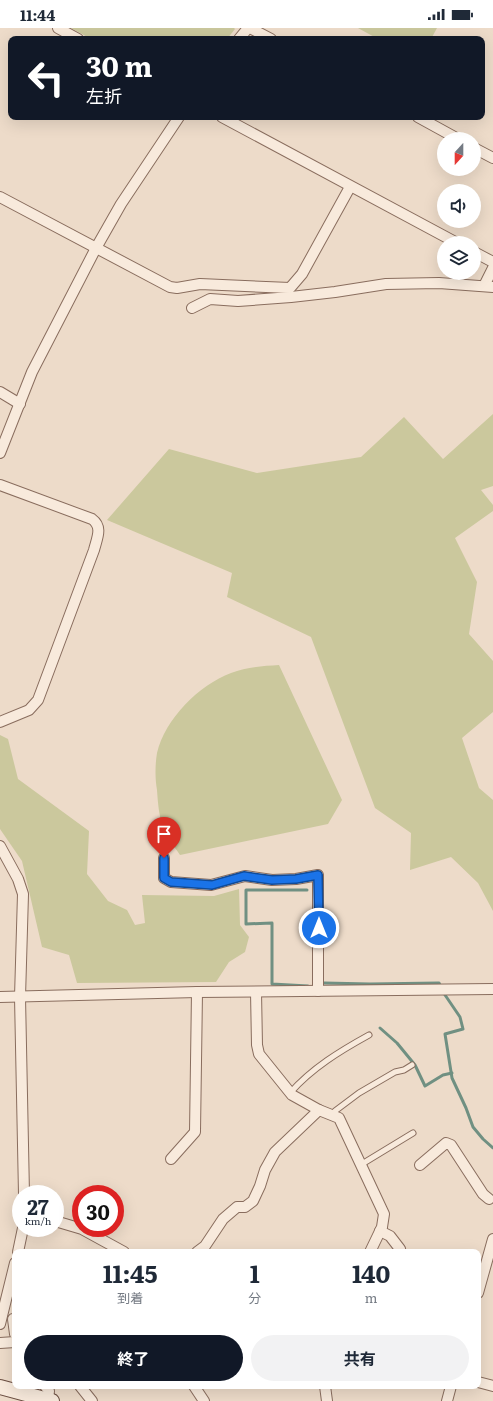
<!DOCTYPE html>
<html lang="ja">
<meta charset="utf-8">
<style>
:root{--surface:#fff;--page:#f2f2f3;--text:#1f2937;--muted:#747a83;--accent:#111827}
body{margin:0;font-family:Literata,"Noto Sans JP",serif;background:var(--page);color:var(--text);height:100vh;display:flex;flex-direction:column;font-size:15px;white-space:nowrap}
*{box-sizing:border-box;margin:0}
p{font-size:13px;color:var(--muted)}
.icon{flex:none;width:22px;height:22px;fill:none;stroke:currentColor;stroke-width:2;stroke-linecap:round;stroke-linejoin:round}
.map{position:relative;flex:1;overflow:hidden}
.details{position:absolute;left:12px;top:1221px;width:469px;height:140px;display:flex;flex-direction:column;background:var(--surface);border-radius:8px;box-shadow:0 4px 16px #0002}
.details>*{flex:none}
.hud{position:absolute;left:8px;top:8px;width:477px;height:84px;border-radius:8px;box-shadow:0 4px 16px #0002;background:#111827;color:#fff;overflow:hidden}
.needle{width:26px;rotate:201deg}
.tools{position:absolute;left:437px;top:104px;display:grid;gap:8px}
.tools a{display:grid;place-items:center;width:44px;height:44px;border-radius:50%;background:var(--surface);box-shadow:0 4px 16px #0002;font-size:20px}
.speed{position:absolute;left:12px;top:1157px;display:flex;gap:8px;font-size:20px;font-weight:700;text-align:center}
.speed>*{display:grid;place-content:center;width:52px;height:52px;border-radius:50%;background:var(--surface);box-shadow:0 4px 16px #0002;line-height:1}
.speed small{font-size:10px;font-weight:400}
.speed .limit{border:6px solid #d22;background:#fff;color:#111}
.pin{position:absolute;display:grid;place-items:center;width:34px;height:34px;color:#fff;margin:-41px -17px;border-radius:50% 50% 50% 0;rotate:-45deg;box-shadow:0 0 4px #0007}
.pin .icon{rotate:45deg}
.me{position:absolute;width:44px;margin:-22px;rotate:0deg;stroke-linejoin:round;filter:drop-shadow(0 0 3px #0008)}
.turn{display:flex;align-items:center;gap:14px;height:84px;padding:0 12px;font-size:18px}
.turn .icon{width:52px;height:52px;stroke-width:2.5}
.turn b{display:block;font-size:28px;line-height:34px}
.eta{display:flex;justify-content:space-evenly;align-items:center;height:68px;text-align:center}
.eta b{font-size:24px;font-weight:700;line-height:28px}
.button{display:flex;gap:8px;margin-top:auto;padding:8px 12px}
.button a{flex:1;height:46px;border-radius:24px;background:var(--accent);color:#fff;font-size:16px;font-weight:700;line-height:46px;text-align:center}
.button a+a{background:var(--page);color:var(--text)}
.status{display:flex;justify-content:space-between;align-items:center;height:28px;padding:0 20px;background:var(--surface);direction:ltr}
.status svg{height:11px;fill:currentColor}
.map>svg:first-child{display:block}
.green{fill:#cbc89d}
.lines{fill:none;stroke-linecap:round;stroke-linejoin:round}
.stream{stroke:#709082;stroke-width:3}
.lane-casing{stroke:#896d5e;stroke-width:7}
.street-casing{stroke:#896d5e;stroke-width:12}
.secondary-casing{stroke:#6b4e41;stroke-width:16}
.lane{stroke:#f8eadc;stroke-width:5}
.street{stroke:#f8eadc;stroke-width:10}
.secondary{stroke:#f8eadc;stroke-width:14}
.route-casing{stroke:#114b97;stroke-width:10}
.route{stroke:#1a73e8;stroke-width:7}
</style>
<div class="status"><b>11:44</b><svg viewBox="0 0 49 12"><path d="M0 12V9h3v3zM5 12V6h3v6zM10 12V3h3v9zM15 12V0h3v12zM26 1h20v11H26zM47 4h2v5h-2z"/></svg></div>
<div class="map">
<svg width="493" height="1373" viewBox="0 0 493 1373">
<rect width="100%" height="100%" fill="#eddbc9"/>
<g class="green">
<polygon points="71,0 234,0 235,1 227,11 91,11"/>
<polygon points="358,0 437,0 431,11 378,11"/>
<polygon points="493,386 493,458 481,462 493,477 493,483 455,510 477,554 469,606 493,633 493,684 462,710 479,760 493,772 493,883 478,855 451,829 410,842 411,805 375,780 311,609 227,569 232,545 107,492 169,421 257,445 361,429 404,389 443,431"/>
<path d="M279 637 342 772 328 796 180 827C175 819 168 812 165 804 159 791 158 776 157 762 155 751 155 737 157 725 165 691 199 657 231 645 246 639 263 638 279 637Z"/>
<polygon points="0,707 8,711 18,751 89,803 87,846 108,873 127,882 135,897 145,895 142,867 214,868 239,861 240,897 249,909 245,924 229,934 216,954 77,955 69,927 42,919 22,833 0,801"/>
</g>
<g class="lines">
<g class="stream">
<polyline points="307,862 246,862 246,896 272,895 272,956 308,958"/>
<polyline points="324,955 370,956 439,955 441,959"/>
<polyline points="443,964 460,989 463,1001 445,1006 452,1050 466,1080 473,1099 483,1111 493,1120"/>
<polyline points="380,1000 397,1015 415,1037 425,1058 443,1047 452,1045"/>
</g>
<defs>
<g id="lane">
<path d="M290 1065C312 1040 340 1023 369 1007"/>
<polyline points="333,1088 335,1083 359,1065 395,1044 404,1042 412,1037"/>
<polyline points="362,1136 413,1105"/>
</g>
<g id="street">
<polyline points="58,0 78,11"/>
<polyline points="250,0 271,11"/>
<polyline points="239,11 248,0"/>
<polyline points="222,89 457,215"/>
<polyline points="418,89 458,111"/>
<polyline points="474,120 493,130"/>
<polyline points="0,169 170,259 177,260 200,256 290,260 302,246 350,159"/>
<polyline points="474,224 493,234"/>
<polyline points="484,258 493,240"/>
<polyline points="192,280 210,271 238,273 291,269 335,264 386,256 439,255 493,259"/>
<polyline points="0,364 20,376"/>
<polyline points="0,425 32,344 96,220 121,176 179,89"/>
<path d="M0 457 92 491C103 499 97 510 94 522L38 672 29 682 0 694"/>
<polyline points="0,818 18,851 23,866 20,969 24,1166"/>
<polyline points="164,830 164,850 171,854 211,857 245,848 272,852 296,851 318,847 318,963"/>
<polyline points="256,964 257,1017 259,1026 292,1067 319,1082"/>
<polyline points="0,969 197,964 493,961"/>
<polyline points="171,1131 195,1104 197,964"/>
<polyline points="420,1137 446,1115 451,1117 483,1166 489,1171"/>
<polyline points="55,1193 82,1201 124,1224"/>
<polyline points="380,1203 390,1208 400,1221 398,1224"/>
<polyline points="18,1224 23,1200"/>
<polyline points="197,1224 205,1218 223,1191 237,1179 245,1179 253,1173 260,1158 265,1142 275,1124 319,1082 339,1090 384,1186 382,1199 370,1224"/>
<polyline points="478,1265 493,1211"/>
<polyline points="13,1291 15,1306"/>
<polyline points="0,1296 15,1235"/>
<polyline points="0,1315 15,1314"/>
<polyline points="478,1354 493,1358"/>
<polyline points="45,1358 49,1363 48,1372"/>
<polyline points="80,1358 92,1373"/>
<polyline points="194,1358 204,1373"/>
<polyline points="325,1358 327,1373"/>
<polyline points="447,1373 451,1358"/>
</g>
<polyline id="secondary" points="0,1359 52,1373"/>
</defs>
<use href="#lane" class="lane-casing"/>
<use href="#street" class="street-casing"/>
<use href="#secondary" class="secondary-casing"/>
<use href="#lane" class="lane"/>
<use href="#street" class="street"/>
<use href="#secondary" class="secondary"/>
</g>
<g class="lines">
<defs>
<polyline id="route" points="164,830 164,850 171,854 212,857 244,848 272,852 296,851 318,847 319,900"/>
</defs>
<use href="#route" class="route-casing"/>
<use href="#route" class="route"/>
</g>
</svg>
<div class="tools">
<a><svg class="needle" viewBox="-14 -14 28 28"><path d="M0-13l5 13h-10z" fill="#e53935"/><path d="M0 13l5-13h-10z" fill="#747a83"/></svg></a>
<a><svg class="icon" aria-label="sound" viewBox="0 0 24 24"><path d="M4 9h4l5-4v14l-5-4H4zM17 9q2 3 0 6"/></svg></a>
<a><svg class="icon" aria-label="layers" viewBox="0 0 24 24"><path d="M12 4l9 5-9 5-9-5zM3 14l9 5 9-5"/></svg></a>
</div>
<div class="speed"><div>27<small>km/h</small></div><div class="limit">30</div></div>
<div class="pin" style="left:164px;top:830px;background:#d93025"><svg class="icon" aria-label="arrive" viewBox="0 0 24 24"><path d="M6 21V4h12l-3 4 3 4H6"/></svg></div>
<svg class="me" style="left:319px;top:900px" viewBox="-20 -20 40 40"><circle r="17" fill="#1a73e8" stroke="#fff" stroke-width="3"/><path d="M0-11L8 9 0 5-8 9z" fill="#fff"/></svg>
<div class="hud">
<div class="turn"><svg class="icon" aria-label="left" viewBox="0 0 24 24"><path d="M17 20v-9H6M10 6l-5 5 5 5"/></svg><div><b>30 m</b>左折</div></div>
</div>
<section class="details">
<div class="eta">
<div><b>11:45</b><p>到着</p></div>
<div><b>1</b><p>分</p></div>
<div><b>140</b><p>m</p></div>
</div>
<div class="button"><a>終了</a><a>共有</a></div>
</section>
</div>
